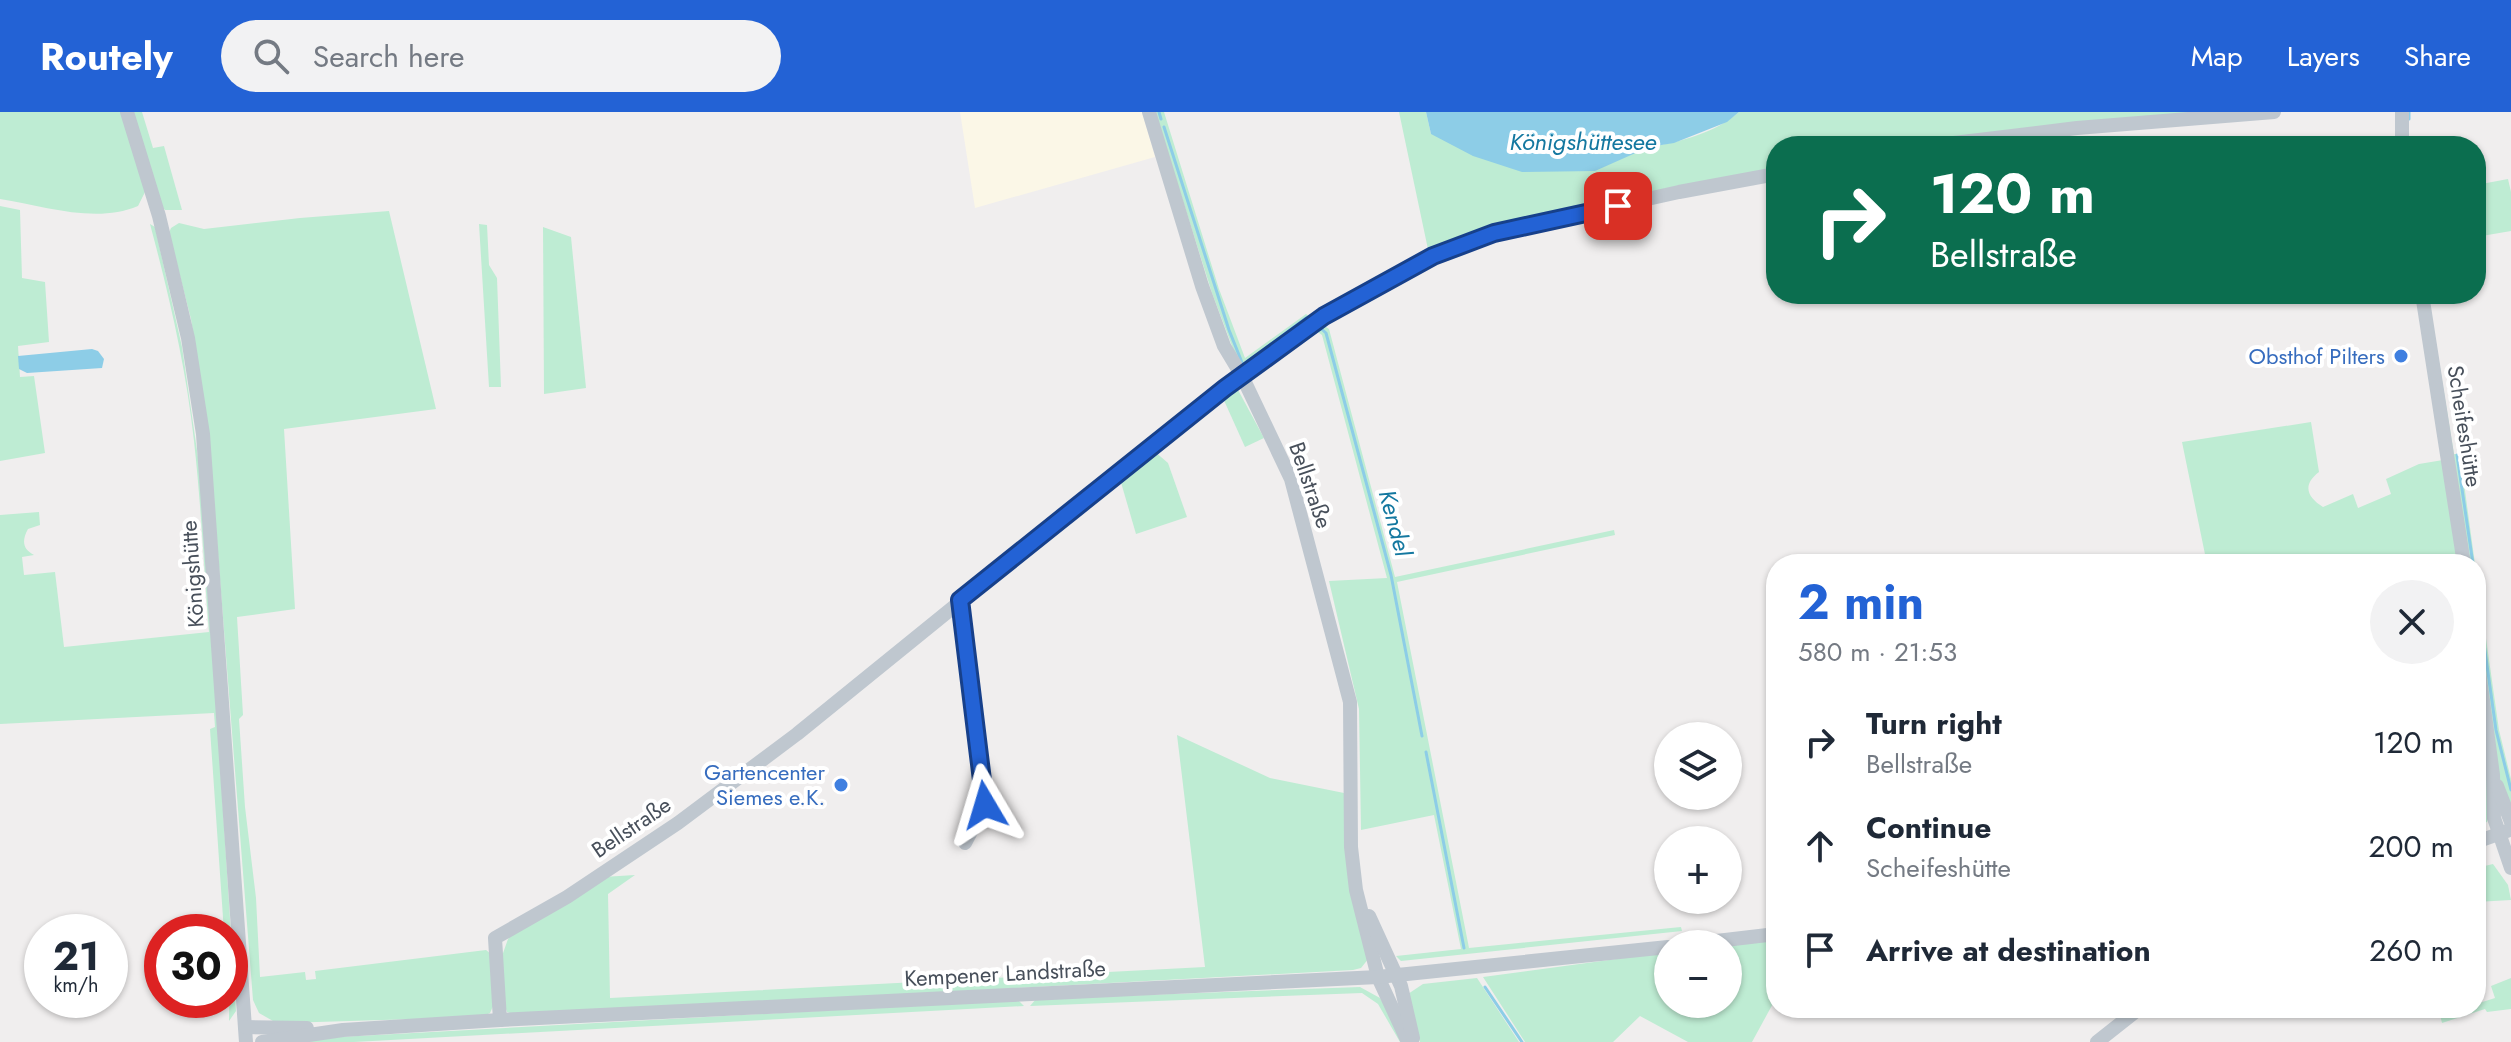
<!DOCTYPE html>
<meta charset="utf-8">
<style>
:root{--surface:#fff;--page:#f2f2f3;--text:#1f2937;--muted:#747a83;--accent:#2362d5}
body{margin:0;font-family:Jost,sans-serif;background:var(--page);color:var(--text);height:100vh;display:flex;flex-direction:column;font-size:30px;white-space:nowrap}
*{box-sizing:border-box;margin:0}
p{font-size:26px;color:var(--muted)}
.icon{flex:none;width:44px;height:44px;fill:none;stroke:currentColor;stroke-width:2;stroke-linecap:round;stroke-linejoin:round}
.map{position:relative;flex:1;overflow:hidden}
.sheet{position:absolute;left:1766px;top:442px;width:720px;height:464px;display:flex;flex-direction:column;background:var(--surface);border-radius:32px;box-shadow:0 2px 6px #0004}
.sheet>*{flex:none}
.top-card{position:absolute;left:1766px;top:24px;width:720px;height:168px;border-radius:32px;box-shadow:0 2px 6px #0004;background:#0b6e4f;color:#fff;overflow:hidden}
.buttons{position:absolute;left:1654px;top:610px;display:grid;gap:16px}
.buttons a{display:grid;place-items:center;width:88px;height:88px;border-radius:50%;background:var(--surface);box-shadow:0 2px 6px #0004;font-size:40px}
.speed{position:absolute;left:24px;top:802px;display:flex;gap:16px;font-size:40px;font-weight:700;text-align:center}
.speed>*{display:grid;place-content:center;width:104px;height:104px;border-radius:50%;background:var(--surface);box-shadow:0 2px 6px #0004;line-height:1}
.speed small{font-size:20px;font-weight:400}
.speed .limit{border:12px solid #d22;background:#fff;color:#111}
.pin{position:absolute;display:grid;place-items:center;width:68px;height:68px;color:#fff;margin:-34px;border-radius:16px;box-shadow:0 4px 12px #0006}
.me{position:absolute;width:88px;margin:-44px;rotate:353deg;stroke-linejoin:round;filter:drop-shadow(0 0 6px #0008)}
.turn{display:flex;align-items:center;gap:28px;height:168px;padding:0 32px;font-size:36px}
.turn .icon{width:104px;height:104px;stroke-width:2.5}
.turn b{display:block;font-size:56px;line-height:68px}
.round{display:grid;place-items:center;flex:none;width:84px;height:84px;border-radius:42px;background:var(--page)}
.summary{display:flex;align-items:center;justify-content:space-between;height:136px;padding:0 32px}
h1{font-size:48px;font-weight:700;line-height:60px;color:var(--accent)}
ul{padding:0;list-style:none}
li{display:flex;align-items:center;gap:24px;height:104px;padding:0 32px}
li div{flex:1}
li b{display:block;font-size:30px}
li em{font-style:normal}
header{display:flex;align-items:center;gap:48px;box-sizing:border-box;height:112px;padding:0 40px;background:var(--accent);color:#fff}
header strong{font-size:38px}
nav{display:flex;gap:44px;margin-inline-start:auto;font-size:28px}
.search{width:560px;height:72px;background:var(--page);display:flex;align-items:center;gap:20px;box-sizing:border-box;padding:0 28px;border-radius:44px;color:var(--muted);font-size:30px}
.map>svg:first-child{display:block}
.commercial{fill:#fbf7e7}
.green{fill:#beecd3}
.water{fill:#8dcde7}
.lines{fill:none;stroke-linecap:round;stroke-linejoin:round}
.stream{stroke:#8dcde7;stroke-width:3}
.minor{stroke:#bfc7cf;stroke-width:14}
.route-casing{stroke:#17408a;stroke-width:20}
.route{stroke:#2362d5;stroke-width:14}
.shop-dot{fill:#3f7fe0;stroke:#fff;stroke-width:3}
.labels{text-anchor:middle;stroke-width:8;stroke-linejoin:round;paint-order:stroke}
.shop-label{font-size:22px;fill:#366cbe;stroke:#fff;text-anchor:end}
.street-label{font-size:22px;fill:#474f5a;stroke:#fff}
.water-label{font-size:24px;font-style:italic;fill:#1478a0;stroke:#fff}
</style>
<header>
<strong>Routely</strong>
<div class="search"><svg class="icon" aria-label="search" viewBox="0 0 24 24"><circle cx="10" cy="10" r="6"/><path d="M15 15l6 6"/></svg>Search here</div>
<nav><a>Map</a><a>Layers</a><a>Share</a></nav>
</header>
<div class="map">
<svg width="2511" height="930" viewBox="0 0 2511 930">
<rect width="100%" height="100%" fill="#f0eeee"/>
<polygon class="commercial" points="960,0 1142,0 1155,45 975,96"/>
<g class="green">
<path d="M0 0H121L145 80 138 94C96 112 44 94 0 87Z"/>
<polygon points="133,0 142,0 153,36 164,34 182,98 165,98 160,92"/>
<polygon points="1155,0 1164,0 1219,177 1245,246 1306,202 1313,207 1248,255 1240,255 1212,181"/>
<path d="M1399 0H1426L1431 22 1649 35C1680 30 1715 21 1739 0H2216L1912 34H1776V59L1429 142Z"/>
<polygon points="2508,67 2511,80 2511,119 2476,125 2476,73"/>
<polygon points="0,94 20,98 22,166 45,170 49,230 18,234 20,265 34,264 45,341 0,349"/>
<polygon points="389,99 436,297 284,317 295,497 237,505 243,603 239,607 245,695 256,786 260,865 305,860 306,868 316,867 315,859 486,838 491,842 494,892 490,901 481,905 284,911 273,909 259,901 253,888 209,327 191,207 169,121 171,116 179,111 204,117 300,106"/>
<path d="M150 112 155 115 182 235 202 373 236 899 229 909 230 820H224L210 617 215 615 214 601 0 612V403L39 400 40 413 28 417C22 428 22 437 34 443L22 445 24 463 55 460 64 535 209 520C204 456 201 392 194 329 186 255 169 183 150 112Z"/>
<polygon points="479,112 487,113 489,153 497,166 501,275 489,275"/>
<polygon points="543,115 571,125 586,276 544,282"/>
<path d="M2428 182 2454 342H2460L2475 452H2207L2182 330 2311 310 2319 360C2302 373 2307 385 2323 395L2353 382 2358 396 2391 382 2386 367 2419 352 2443 348Z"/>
<polygon points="1320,211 1329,217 1395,465 1614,418 1615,423 1397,470 1469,836 1681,815 1682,819 1401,849 1396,844 1461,837 1434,703 1361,718 1359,597 1329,469 1387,466 1322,223 1312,216"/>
<polygon points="1237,276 1264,326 1245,335 1222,284"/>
<polygon points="1154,339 1168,351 1187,405 1136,422 1120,367"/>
<polygon points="2476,456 2499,618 2511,667 2511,693 2489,702 2487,710 2476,714"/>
<polygon points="1177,623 1270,666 1344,681 1369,846 1361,856 1353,858 516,903 507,900 504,891 502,844 508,827 515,818 603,765 635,763 608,782 610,886 1205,855"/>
<polygon points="2493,752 2508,773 2511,788 2476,790 2476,756"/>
<polygon points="1776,828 1776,886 1752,930 1688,930 1640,904 1613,930 1525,930 1483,865 1668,840 1668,892 1728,892 1728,834"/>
<polygon points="1477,866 1519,930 1420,930 1410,903 1408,882 1423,872"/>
<polygon points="2511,866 2511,897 2487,900 2485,897 2442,911 2440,903 2462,896 2476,896 2476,892 2495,886 2491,874"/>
<polygon points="1360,875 1380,886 1405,930 1400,930 1378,892 1362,881 1030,894 1036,887"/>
<polygon points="1018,888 1024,894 354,930 295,930 321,926"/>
</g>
<g class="water">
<polygon points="1426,0 1739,0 1727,10 1674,31 1649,35 1595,59 1522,60 1473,44 1431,22"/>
<polygon points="92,237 98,239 104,247 102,256 27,261 19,257 18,244"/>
</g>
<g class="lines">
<g class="stream">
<polyline points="1159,0 1161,7"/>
<polyline points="2409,7 2409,0"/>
<polyline points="1164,15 1229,218 1243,253 1306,206 1309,208"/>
<polyline points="1317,213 1326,221 1391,463 1422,624"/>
<polyline points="2457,343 2473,452"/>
<polyline points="2476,474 2496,618 2511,678"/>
<polyline points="1426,640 1464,836"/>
<polyline points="1485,875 1522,930"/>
</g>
<g class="minor">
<polyline points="127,0 159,104 188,226 203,322 246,930"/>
<polyline points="1149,0 1202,174 1224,234 1242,264 1291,367 1350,590 1351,735 1356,778 1378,865 1408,930"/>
<polyline points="1929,34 2077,16 2274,0"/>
<polyline points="2402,34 2402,0"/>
<polyline points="2422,182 2464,452"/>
<polyline points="960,488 985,693 965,731"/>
<polyline points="2476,537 2493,663 2494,706 2511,756"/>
<polyline points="2497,674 2511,710"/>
<polyline points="2476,730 2507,719"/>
<polyline points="1369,804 1401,874 1413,926"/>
<polyline points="1691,832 1776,822"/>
<polyline points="500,908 495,826 567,785 678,711 797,622 1162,326 1324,204 1433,144 1494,121 1679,80 1776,62"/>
<polyline points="245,915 307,916"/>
<polyline points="262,930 343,918 500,908 1378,865 1668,835"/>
<polyline points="2097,930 2140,896"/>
</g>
</g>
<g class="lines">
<defs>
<polyline id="route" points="985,693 960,488 1225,276 1324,204 1433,144 1494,121 1618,94"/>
</defs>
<use href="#route" class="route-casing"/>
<use href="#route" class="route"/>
</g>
<g class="shop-dot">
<circle cx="2401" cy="244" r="8"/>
<circle cx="841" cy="673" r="8"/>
</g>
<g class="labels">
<g class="shop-label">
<text x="2385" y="252">Obsthof Pilters</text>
<text x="825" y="668">Gartencenter<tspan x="825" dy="25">Siemes e.K.</tspan></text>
</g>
<g class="street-label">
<text transform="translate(2465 314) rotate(81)" y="8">Scheifeshütte</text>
<text transform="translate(1311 373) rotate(71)" y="8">Bellstraße</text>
<text transform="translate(192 462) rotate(-94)" y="8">Königshütte</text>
<text transform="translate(631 715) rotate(-34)" y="8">Bellstraße</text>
<text transform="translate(1005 861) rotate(-3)" y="8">Kempener Landstraße</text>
</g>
<g class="water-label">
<text x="1583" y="38">Königshüttesee</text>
<text transform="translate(1395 411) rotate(75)" y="8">Kendel</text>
</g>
</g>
</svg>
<div class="buttons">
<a><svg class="icon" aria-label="layers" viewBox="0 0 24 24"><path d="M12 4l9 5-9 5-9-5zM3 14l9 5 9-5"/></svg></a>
<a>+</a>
<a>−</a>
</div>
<div class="speed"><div>21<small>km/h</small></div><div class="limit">30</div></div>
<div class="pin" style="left:1618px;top:94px;background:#d93025"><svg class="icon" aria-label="arrive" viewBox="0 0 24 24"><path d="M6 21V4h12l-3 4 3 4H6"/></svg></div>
<svg class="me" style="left:985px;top:693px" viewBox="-20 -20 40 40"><path d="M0-17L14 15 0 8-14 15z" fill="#2362d5" stroke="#fff" stroke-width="4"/></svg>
<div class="top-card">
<div class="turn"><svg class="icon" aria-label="right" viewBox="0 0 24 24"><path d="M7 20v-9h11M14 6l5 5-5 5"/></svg><div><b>120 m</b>Bellstraße</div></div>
</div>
<section class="sheet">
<div class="summary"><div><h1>2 min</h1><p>580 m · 21:53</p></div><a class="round"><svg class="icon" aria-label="close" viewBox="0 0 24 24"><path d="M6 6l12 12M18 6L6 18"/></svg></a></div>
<ul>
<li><svg class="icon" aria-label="right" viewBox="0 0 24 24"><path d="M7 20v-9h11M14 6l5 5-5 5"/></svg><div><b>Turn right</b><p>Bellstraße</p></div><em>120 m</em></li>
<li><svg class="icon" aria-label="ahead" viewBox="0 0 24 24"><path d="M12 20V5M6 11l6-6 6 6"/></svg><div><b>Continue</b><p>Scheifeshütte</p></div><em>200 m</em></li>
<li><svg class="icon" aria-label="arrive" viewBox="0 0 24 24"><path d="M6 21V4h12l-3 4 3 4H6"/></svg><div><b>Arrive at destination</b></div><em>260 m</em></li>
</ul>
</section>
</div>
